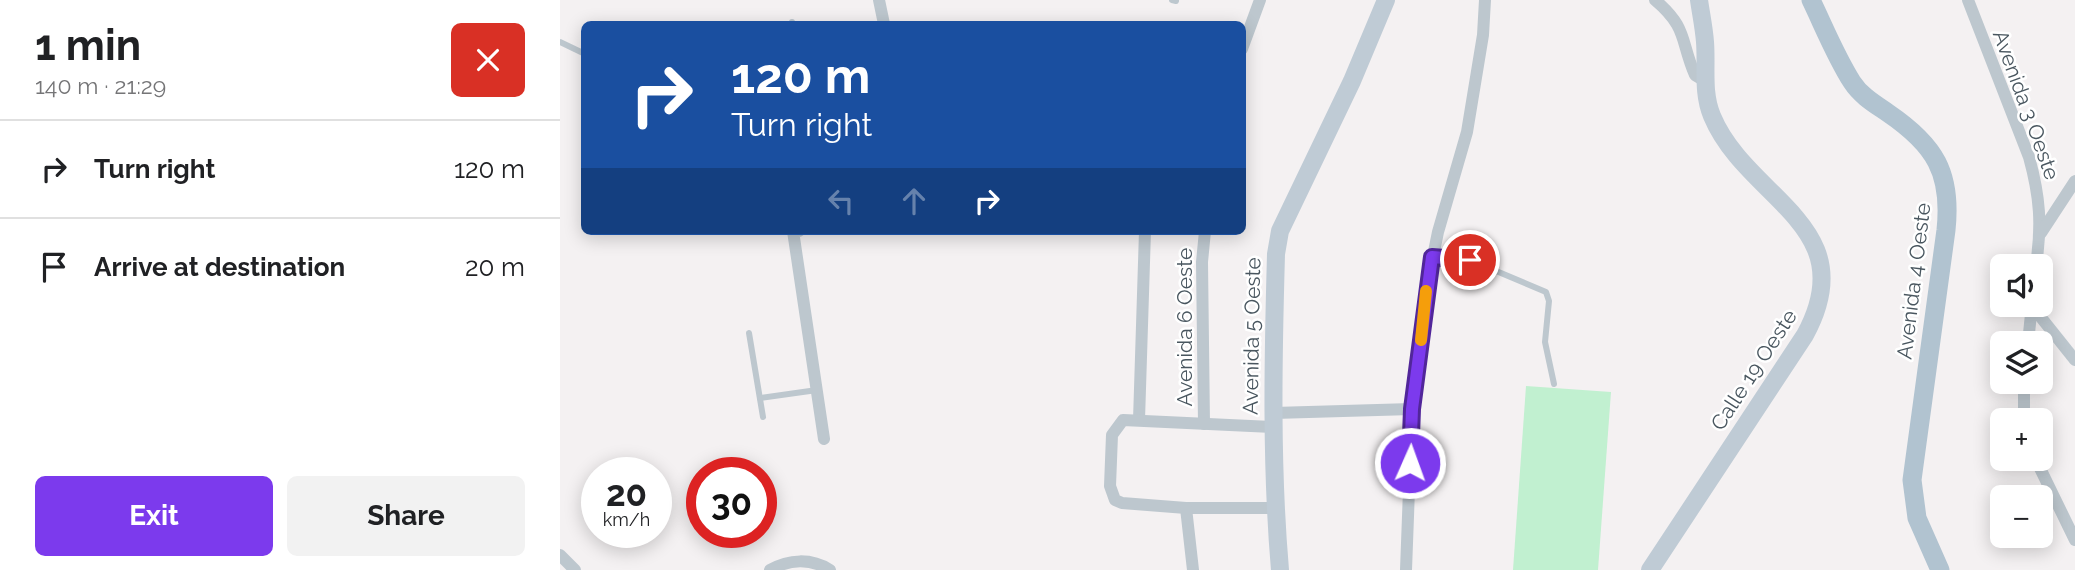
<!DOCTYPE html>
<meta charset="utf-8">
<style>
:root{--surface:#fff;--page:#f2f2f2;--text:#202124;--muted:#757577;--line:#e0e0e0;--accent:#7c3aed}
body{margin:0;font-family:Raleway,sans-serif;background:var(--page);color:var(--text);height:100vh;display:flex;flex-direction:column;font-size:26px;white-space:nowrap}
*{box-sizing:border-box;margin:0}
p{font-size:23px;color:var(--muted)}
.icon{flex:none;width:38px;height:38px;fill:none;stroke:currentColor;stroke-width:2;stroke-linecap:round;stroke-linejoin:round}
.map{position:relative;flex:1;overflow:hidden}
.side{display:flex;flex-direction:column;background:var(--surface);width:560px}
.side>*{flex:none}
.banner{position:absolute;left:21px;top:21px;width:665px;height:214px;border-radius:10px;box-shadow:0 4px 18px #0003;background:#1a4fa0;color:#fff;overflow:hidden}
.fabs{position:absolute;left:1430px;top:254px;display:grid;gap:14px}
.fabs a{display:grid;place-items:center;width:63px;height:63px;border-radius:10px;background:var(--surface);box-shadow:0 4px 18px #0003;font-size:35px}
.speed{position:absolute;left:21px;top:457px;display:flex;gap:14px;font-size:35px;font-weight:700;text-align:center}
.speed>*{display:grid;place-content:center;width:91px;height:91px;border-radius:50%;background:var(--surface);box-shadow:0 4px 18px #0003;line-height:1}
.speed small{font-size:18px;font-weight:400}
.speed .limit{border:10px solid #d22;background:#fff;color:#111}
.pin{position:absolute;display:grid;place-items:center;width:60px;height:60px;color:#fff;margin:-30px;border:4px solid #fff;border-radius:50%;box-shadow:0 2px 7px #0007}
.me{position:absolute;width:77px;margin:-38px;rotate:2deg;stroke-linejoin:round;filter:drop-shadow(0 0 5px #0008)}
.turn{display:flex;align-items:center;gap:24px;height:147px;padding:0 35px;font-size:32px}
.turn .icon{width:91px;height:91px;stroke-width:2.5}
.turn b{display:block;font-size:49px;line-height:60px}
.lanes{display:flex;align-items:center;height:66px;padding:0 35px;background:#0003;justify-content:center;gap:35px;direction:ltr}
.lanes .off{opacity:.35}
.round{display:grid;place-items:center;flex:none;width:74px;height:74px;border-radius:10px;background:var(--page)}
.head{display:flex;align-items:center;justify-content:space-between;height:119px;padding:0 35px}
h1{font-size:42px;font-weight:700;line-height:52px}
.cta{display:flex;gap:14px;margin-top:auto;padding:14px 35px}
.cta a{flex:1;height:80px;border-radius:10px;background:var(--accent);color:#fff;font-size:28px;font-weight:700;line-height:80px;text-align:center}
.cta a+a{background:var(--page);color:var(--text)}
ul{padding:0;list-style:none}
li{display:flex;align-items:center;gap:21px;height:98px;padding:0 35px;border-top:2px solid var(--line)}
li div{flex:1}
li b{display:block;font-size:26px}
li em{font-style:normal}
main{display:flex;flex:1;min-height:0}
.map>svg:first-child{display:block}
.green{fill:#c1f0d0}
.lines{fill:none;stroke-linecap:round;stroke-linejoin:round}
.lane{stroke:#bdc7ce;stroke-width:6}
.street{stroke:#bdc7ce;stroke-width:12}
.secondary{stroke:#bfcbd5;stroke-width:18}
.primary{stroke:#b1c3d0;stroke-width:19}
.route-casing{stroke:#51269a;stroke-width:18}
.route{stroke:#7c3aed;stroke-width:12}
.slow{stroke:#f59e0b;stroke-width:12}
.labels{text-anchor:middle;stroke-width:5;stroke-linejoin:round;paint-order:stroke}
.street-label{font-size:21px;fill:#49565f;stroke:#fff}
</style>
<main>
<section class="side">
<div class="head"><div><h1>1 min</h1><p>140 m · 21:29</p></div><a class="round" style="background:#d93025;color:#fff"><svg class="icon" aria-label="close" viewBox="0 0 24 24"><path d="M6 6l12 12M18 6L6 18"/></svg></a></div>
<ul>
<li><svg class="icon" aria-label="right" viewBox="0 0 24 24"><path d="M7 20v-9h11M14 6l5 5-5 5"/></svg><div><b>Turn right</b></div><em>120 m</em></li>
<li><svg class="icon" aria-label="arrive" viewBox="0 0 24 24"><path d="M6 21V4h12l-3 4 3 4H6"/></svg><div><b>Arrive at destination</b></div><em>20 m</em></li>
</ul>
<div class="cta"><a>Exit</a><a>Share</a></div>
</section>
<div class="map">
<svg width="1515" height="570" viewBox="0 0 1515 570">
<rect width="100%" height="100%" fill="#f4f1f2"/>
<polygon class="green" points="966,386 1051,392 1038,570 953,570"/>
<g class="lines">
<g class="lane">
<polyline points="612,0 616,1"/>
<polyline points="232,22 232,24"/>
<polyline points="0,42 23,53"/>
<polyline points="874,257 910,260 986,292 989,301 985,342 994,384"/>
<polyline points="189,333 203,417"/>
<polyline points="200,398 257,390"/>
</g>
<g class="street">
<polyline points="319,0 324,24"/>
<path d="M1095 0C1128 28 1120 40 1135 75L1145 81"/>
<path d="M1408 0 1469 157C1480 197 1482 224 1476 266"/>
<polyline points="682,49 700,0"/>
<polyline points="239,231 233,231 264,439"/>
<polyline points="1481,233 1515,181"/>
<polyline points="1471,305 1515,360"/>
<polyline points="1468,343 1472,304"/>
<polyline points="714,413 852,409"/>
<polyline points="579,420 585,231"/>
<polyline points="1464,420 1464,382"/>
<polyline points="644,424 642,262 645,231"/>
<polyline points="713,427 563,420 552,435 550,486 555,500 562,503 626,508 715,508"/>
<polyline points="1475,458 1515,540"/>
<polyline points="626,508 633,570"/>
<polyline points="0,555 15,570"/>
<path d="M210 570C229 559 251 558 270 570"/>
<polyline points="846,570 852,409 867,286 878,232 907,132 923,35 925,0"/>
</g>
<g class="secondary">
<path d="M720 570C711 465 713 360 716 254L720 231 792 81 826 0"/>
<path d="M1090 570 1245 335C1305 225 1187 200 1152 116 1142 92 1147 67 1145 42 1144 28 1141 14 1139 0"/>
</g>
<path class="primary" d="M1251 0C1264 27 1276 57 1292 82 1301 96 1315 104 1328 113 1375 145 1392 173 1386 230L1352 480 1357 518 1380 570"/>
</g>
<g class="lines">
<defs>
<polyline id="route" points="850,463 852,409 872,257 910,260"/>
</defs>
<use href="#route" class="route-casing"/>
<use href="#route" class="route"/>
<polyline class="slow" points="861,340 866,291"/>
</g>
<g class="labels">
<g class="street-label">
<text transform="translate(1466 105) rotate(70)" y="7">Avenida 3 Oeste</text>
<text transform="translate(1354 281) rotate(-83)" y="7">Avenida 4 Oeste</text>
<text transform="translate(625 327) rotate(-90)" y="7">Avenida 6 Oeste</text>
<text transform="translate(692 336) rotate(-89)" y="7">Avenida 5 Oeste</text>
<text transform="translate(1194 370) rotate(-57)" y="7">Calle 19 Oeste</text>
</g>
</g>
</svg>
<div class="fabs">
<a><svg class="icon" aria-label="sound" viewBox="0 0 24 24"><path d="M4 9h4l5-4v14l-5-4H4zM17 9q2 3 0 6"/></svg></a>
<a><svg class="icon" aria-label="layers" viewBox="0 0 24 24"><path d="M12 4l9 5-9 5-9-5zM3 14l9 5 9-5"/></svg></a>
<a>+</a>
<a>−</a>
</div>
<div class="speed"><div>20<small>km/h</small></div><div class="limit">30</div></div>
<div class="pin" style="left:910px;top:260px;background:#d93025"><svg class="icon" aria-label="arrive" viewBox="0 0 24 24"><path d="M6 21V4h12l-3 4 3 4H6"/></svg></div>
<svg class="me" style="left:850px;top:463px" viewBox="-20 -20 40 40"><circle r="17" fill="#7c3aed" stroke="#fff" stroke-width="3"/><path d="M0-11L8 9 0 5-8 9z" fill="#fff"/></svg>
<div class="banner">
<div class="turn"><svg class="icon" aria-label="right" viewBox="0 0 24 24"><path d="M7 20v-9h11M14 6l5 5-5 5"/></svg><div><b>120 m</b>Turn right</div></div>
<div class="lanes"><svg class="icon off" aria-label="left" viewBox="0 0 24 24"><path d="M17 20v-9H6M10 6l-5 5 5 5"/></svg><svg class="icon off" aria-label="ahead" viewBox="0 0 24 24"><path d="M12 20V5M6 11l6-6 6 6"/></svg><svg class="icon" aria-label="right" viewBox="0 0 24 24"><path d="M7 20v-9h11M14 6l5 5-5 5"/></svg></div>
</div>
</div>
</main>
